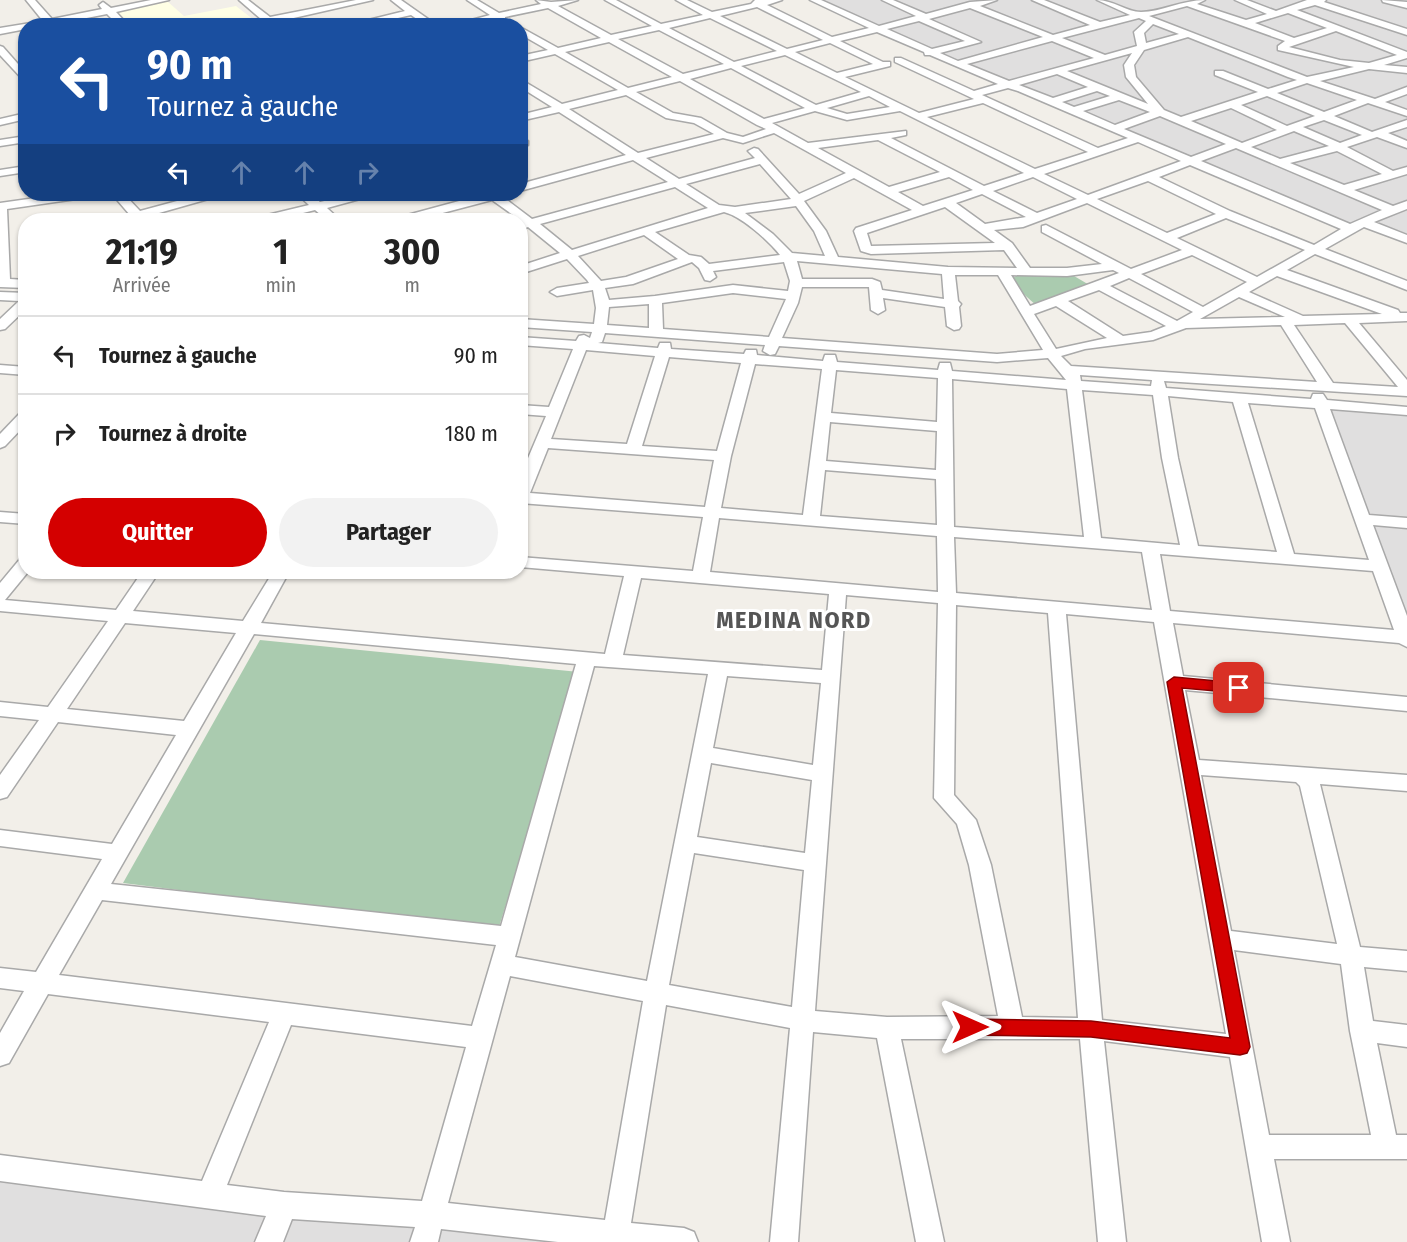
<!DOCTYPE html>
<html lang="fr">
<meta charset="utf-8">
<style>
:root{--surface:#fff;--page:#f2f2f2;--text:#222;--muted:#767676;--line:#e0e0e0;--accent:#d40000}
body{margin:0;font-family:"Fira Sans Condensed",sans-serif;background:var(--page);color:var(--text);height:100vh;display:flex;flex-direction:column;font-size:22px;white-space:nowrap}
*{box-sizing:border-box;margin:0}
p{font-size:20px;color:var(--muted)}
.icon{flex:none;width:33px;height:33px;fill:none;stroke:currentColor;stroke-width:2;stroke-linecap:round;stroke-linejoin:round}
.map{position:relative;flex:1;overflow:hidden}
.sheet{position:absolute;left:18px;top:213px;width:510px;height:366px;display:flex;flex-direction:column;background:var(--surface);border-radius:24px;box-shadow:0 2px 4px #0004}
.sheet>*{flex:none}
.banner{position:absolute;left:18px;top:18px;width:510px;height:183px;border-radius:24px;box-shadow:0 2px 4px #0004;background:#1a4fa0;color:#fff;overflow:hidden}
.pin{position:absolute;display:grid;place-items:center;width:51px;height:51px;color:#fff;margin:-26px;border-radius:12px;box-shadow:0 3px 9px #0006}
.me{position:absolute;width:66px;margin:-33px;rotate:90deg;stroke-linejoin:round;filter:drop-shadow(0 0 4px #0008)}
.turn{display:flex;align-items:center;gap:21px;height:126px;padding:0 30px;font-size:27px}
.turn .icon{width:78px;height:78px;stroke-width:2.5}
.turn b{display:block;font-size:42px;line-height:51px}
.lanes{display:flex;align-items:center;height:57px;padding:0 30px;background:#0003;justify-content:center;gap:30px;direction:ltr}
.lanes .off{opacity:.35}
.eta{display:flex;justify-content:space-evenly;align-items:center;height:102px;text-align:center}
.eta b{font-size:36px;font-weight:700;line-height:42px}
.cta{display:flex;gap:12px;margin-top:auto;padding:12px 30px}
.cta a{flex:1;height:69px;border-radius:36px;background:var(--accent);color:#fff;font-size:24px;font-weight:700;line-height:69px;text-align:center}
.cta a+a{background:var(--page);color:var(--text)}
ul{padding:0;list-style:none}
li{display:flex;align-items:center;gap:18px;height:78px;padding:0 30px;border-top:2px solid var(--line)}
li div{flex:1}
li b{display:block;font-size:22px}
li em{font-style:normal}
.map>svg:first-child{display:block}
.residential{fill:#e0dfdf}
.education{fill:#ffffe5}
.cemetery{fill:#aacbaf}
.lines{fill:none;stroke-linecap:round;stroke-linejoin:round}
.minor-casing{stroke:#a9a9a9;stroke-width:3}
.minor{fill:#fff;fill-rule:evenodd}
.route{fill:#d40000;stroke:#8a0000;stroke-width:1.5}
.labels{text-anchor:middle;stroke-width:6;stroke-linejoin:round;paint-order:stroke}
.district-label{font-size:24px;font-weight:bold;letter-spacing:1.5px;fill:#555;stroke:#fff}
</style>
<div class="map">
<svg width="1407" height="1242" viewBox="0 0 1407 1242">
<rect width="100%" height="100%" fill="#f2efe9"/>
<g class="residential">
<polygon points="820,0 1407,0 1407,237 1360,218 1348,226 1032,90 1000,80"/>
<polygon points="1323,401 1407,407 1407,624"/>
<polygon points="0,1180 588,1242 0,1242"/>
</g>
<polygon class="education" points="167,1 184,16 236,6 254,20 226,26 131,25 115,11"/>
<g class="cemetery">
<polygon points="1023,273 1069,273 1091,286 1037,306 1008,280"/>
<polygon points="260,640 579,672 498,930 123,883"/>
</g>
<g class="lines">
<defs>
<g id="minor">
<polygon points="26,0 35,0 52,19 102,9 99,5 103,2 111,8 151,0 169,0 116,12 129,26 119,26 107,14 56,24 57,26 26,26 26,29 0,34 0,28 43,21"/>
<polygon points="239,0 248,0 270,17 356,0 373,0 276,22 278,26 267,24 237,26 261,19"/>
<polygon points="391,0 401,0 438,26 427,26 411,15 363,26 344,26 405,11"/>
<path d="M467 0H477L499 13 541 4 536 0 551 2 578 0 558 6 611 35 652 26 605 0H616L661 24 703 15 676 0H687L712 12 751 4 755 0H782L767 5 832 37 869 28 810 0H821L879 26 916 16 882 0H893L926 14 970 2 997 0 980 6 1053 35 1090 25 1032 0H1044L1100 22 1130 15 1097 0C1113 0 1127 12 1141 12 1161 12 1182 0 1205 0L1197 4 1246 20 1267 14 1235 0H1247L1276 11 1307 0H1326L1324 2 1407 29V35L1315 5 1297 10 1407 52V58L1384 65 1407 67V73L1369 69 1320 81 1375 99 1407 87V94L1385 102 1407 110V116L1368 103 1334 116 1372 132 1407 120V127L1388 133 1407 141V148L1377 137 1347 147 1393 171 1407 167V174L1354 190 1393 206 1407 201V209L1374 222 1407 235V243L1364 227 1325 249 1407 281V290L1315 254 1287 270 1398 310 1400 313H1407V321L1359 323 1407 380V396L1164 381 1166 388 1311 399 1313 394H1323L1327 400 1407 407V415L1330 409 1369 515 1407 518V528L1373 525 1407 616V647L1399 643 1173 623 1183 676 1407 697V711L1185 690 1199 760 1407 775V791L1320 784 1360 947 1407 951V971L1364 967 1373 1021 1407 1025V1047L1377 1043 1396 1135H1407V1159H1274L1290 1242H1262L1230 1057 1104 1041 1126 1242H1098L1080 1039H901L944 1242H916L877 1038 813 1032 798 1242H770L790 1028 666 1005 631 1223 684 1228 694 1232 698 1242H558L441 1229 438 1242H410L415 1227 292 1219 283 1242H255L266 1216 0 1181V1155L202 1181 269 1022 48 994 9 1063 0 1066V1033L24 991 0 988V968L36 972 102 859 0 846V830L112 844 176 735 58 722 7 797 0 799V775L39 720 0 716V702L48 707 108 621 0 611V583L20 559 26 558V572H28L5 600 116 610 142 572H159L133 611 243 621 273 572H289L261 623 605 654 624 576 520 567V557L693 571 703 517 520 503V477L546 416 520 414V405L549 407 573 349 520 345V337L576 341 579 336 584 335 590 338 592 332 520 327V319L594 324 596 308 593 290 557 296 550 292 557 288 589 283 587 280 567 259 520 274V266L560 253 528 227 520 230V220L492 200 416 220H398L400 217 485 194H508L503 197 532 219 668 182 633 160 520 191V184L626 155 559 112 520 121V115L552 107 520 87V79L562 104 618 90 555 54 520 62V56L548 50 520 34V27L558 48 601 38 548 8 505 17V21L496 19 468 26H449L490 15ZM1187 6 1285 41 1278 46V50L1354 67 1307 77 1149 16ZM757 7 823 40 787 49 720 16ZM970 8 1043 37 958 61 940 53 981 42 929 19ZM1288 13 1327 28 1294 38 1255 23ZM710 18 777 51 734 62 669 28ZM1139 18 1146 21 1134 32 1137 46 1105 55 1062 38ZM919 21 965 41 932 49 887 29ZM1153 24 1179 34 1146 43 1144 33ZM659 30 724 64 683 74 618 39ZM1336 31 1397 55 1369 63 1340 60 1289 47ZM877 32 924 52 925 55H930L998 84 974 91 901 58H895V62L974 99 919 113 845 77 890 66V62H883L840 41ZM1188 37 1288 77 1297 80 1268 89 1223 71H1215V75L1258 92 1181 117 1164 110 1136 77 1134 65 1144 50ZM1052 41 1094 58 1009 81 967 64ZM609 42 672 77 628 88 565 52ZM830 43 873 64 837 73 795 52ZM1132 53 1124 65 1126 77 1148 104 1067 71ZM785 55 861 92 816 105 741 66ZM731 68 805 108 764 119 690 79ZM1057 74 1088 87 1053 98 1019 85ZM680 81 757 125 766 129 743 137 727 133 701 118 673 113 636 92ZM1307 83 1357 100 1324 112 1277 93ZM1008 88 1018 91 1128 138 1098 148 982 95ZM1097 91 1110 96 1074 107 1062 102ZM626 95 666 118 694 123 714 134 638 153 569 109ZM869 96 890 107 847 114 827 108ZM1267 96 1315 116 1287 126 1241 105ZM1119 100 1150 112 1115 125 1083 111ZM983 103 1088 152 1035 169 927 117ZM1231 108 1277 130 1242 143 1191 121ZM815 111 847 120 900 111 1024 173 984 186 891 138 906 135V131L808 143 772 123ZM1160 116 1226 144 1191 157 1124 129ZM1324 120 1362 135 1340 143 1303 127ZM1294 131 1329 146 1280 159 1251 147ZM774 133 846 173 799 194 758 149 754 148 748 151 755 158 679 179 646 158 723 138 743 143ZM878 140 940 172 889 187 818 148ZM1138 142 1181 161 1088 195 1044 174ZM1236 148 1382 210 1350 224 1201 161ZM1337 151 1382 174 1344 185 1290 163ZM760 164 791 199 735 207 719 205 686 184ZM1190 165 1341 229 1314 245 1230 211 1159 177ZM949 177 973 190 923 206 898 192ZM1033 177 1077 199 1037 213 993 191ZM854 178 912 210 856 228 854 231 861 251 871 254 1004 250 1017 268 948 267 838 257 826 231 804 201ZM1148 181 1216 214 1167 233 1097 199ZM675 187 708 208 572 250 540 224ZM982 194 1026 217 985 224 956 203ZM1087 203 1182 250 1131 269 1046 225 1042 226V232L1102 264 1067 268H1030L1012 243 994 230 1023 227ZM796 206 814 231 825 256 792 253 773 234 745 213ZM945 207 995 243 871 246 867 233ZM724 212C741 216 768 240 780 255L709 264 701 257 689 255 655 232ZM1226 218 1305 250 1257 277 1177 238ZM644 235 678 259 626 277 601 281 578 256ZM1192 255 1247 282 1203 307 1141 274ZM797 261 942 274 944 299 882 290 880 282 872 279H802ZM692 262 699 268 705 280 710 281 716 277 713 271 784 262 790 281 788 291 733 285 655 296 609 300 605 288 633 284ZM1113 270 1119 273 1030 306 1011 275 1067 276ZM955 275H998L1043 350 997 354 782 338 798 303 802 287H869L871 310 878 314 885 310 883 298 945 307 947 326 954 330 959 329 961 326 959 307 961 304 958 301ZM1277 276 1382 314 1303 316 1249 292ZM1129 278 1193 312 1177 321 1110 286ZM1099 290 1166 326 1151 332 1123 336 1068 301ZM733 293 786 299 769 337 663 329 662 303ZM1239 297 1285 317 1200 319ZM649 304V328L607 325 609 307ZM1056 306 1107 338 1056 349 1034 314ZM1345 323 1398 387 1333 383 1294 325ZM1281 325 1317 382 1071 366 1061 356 1085 349 1153 340 1186 328ZM605 333 765 345 763 351 770 355 775 354 779 346 997 362 1048 358 1066 380 952 371 950 363H940L938 370 837 362 835 355H825L823 361 757 355 756 350H746L744 354 671 349 670 343H660L658 348 598 343 602 342ZM586 350 655 356 627 444 551 439ZM669 357 741 363 717 451 642 446ZM755 364 822 369 803 515 721 508 731 456ZM836 370 938 378 937 422 831 413ZM1080 375 1152 380 1151 386 1081 381ZM952 379 1067 389 1084 537 954 527ZM1082 390 1153 395 1162 458 1180 545 1101 538ZM1168 396 1233 402 1277 552 1198 546 1178 458ZM1248 403 1315 408 1369 560 1294 554ZM830 422 937 431 936 470 826 461ZM548 448 714 460 705 507 530 493ZM825 470 936 479 937 525 820 516ZM719 518 937 536 938 592 710 572ZM954 537 1142 552 1152 610 956 593ZM1160 554 1373 571 1394 630 1170 611ZM641 578 829 594 822 670 623 655ZM846 595 938 603 934 798 957 824 969 865 998 1016 887 1017 815 1011ZM956 605 1048 613 1078 1018 1022 1017 991 865 976 820 954 795ZM1066 614 1154 622 1226 1034 1102 1020ZM125 623 236 633 184 721 67 709ZM254 634 576 664 501 926 111 884ZM594 666 708 674 647 981 515 957ZM727 676 821 683 813 765 713 748ZM711 763 812 780 805 853 697 837ZM1201 775 1296 782 1300 786 1337 944 1231 931ZM694 853 804 870 792 1007 669 985ZM102 900 496 945 472 1026 59 975ZM1234 950 1341 964 1350 1031 1371 1135H1269ZM510 976 643 1001 605 1220 448 1203ZM291 1025 466 1047 422 1201 284 1192 227 1185Z"/>
<polygon points="1382,0 1407,2 1407,8 1383,2"/>
<polygon points="0,46 3,47 26,73 26,83 0,55"/>
<polygon points="26,113 26,119 0,125 0,119"/>
<polygon points="26,136 26,142 0,146 0,140"/>
<polygon points="520,137 528,141 528,145 520,145"/>
<polygon points="26,166 26,172 0,176 0,170"/>
<polygon points="64,194 89,194 83,198 7,209 10,279 26,280 26,288 0,287 0,203"/>
<polygon points="112,194 124,194 140,211 203,194 221,194 219,196 152,215 145,217 147,220 123,220 130,215"/>
<polygon points="297,194 310,194 320,202 355,194 373,194 371,196 327,208 340,220 327,220 315,210 275,220 257,220 259,217 309,205"/>
<polygon points="0,292 26,293 26,309 5,329 0,330 0,319 19,301 0,300"/>
<polygon points="0,365 26,367 26,375 0,373"/>
<polygon points="26,411 26,424 5,446 0,448 0,434 21,412"/>
<polygon points="0,512 26,514 26,524 0,522"/>
</g>
</defs>
<use href="#minor" class="minor-casing"/>
<use href="#minor" class="minor"/>
</g>
<polygon class="route" points="1174,677 1239,683 1246,688 1239,693 1182,688 1250,1047 1247,1053 1240,1055 1091,1037 970,1035 964,1033 961,1027 964,1021 970,1019 1091,1021 1230,1038 1167,682"/>
<g class="labels">
<g class="district-label">
<text x="794" y="628">MEDINA NORD</text>
</g>
</g>
</svg>
<div class="pin" style="left:1239px;top:688px;background:#d93025"><svg class="icon" aria-label="arrive" viewBox="0 0 24 24"><path d="M6 21V4h12l-3 4 3 4H6"/></svg></div>
<svg class="me" style="left:970px;top:1027px" viewBox="-20 -20 40 40"><path d="M0-17L14 15 0 8-14 15z" fill="#d40000" stroke="#fff" stroke-width="4"/></svg>
<div class="banner">
<div class="turn"><svg class="icon" aria-label="left" viewBox="0 0 24 24"><path d="M17 20v-9H6M10 6l-5 5 5 5"/></svg><div><b>90 m</b>Tournez à gauche</div></div>
<div class="lanes"><svg class="icon" aria-label="left" viewBox="0 0 24 24"><path d="M17 20v-9H6M10 6l-5 5 5 5"/></svg><svg class="icon off" aria-label="ahead" viewBox="0 0 24 24"><path d="M12 20V5M6 11l6-6 6 6"/></svg><svg class="icon off" aria-label="ahead" viewBox="0 0 24 24"><path d="M12 20V5M6 11l6-6 6 6"/></svg><svg class="icon off" aria-label="right" viewBox="0 0 24 24"><path d="M7 20v-9h11M14 6l5 5-5 5"/></svg></div>
</div>
<section class="sheet">
<div class="eta">
<div><b>21:19</b><p>Arrivée</p></div>
<div><b>1</b><p>min</p></div>
<div><b>300</b><p>m</p></div>
</div>
<ul>
<li><svg class="icon" aria-label="left" viewBox="0 0 24 24"><path d="M17 20v-9H6M10 6l-5 5 5 5"/></svg><div><b>Tournez à gauche</b></div><em>90 m</em></li>
<li><svg class="icon" aria-label="right" viewBox="0 0 24 24"><path d="M7 20v-9h11M14 6l5 5-5 5"/></svg><div><b>Tournez à droite</b></div><em>180 m</em></li>
</ul>
<div class="cta"><a>Quitter</a><a>Partager</a></div>
</section>
</div>
